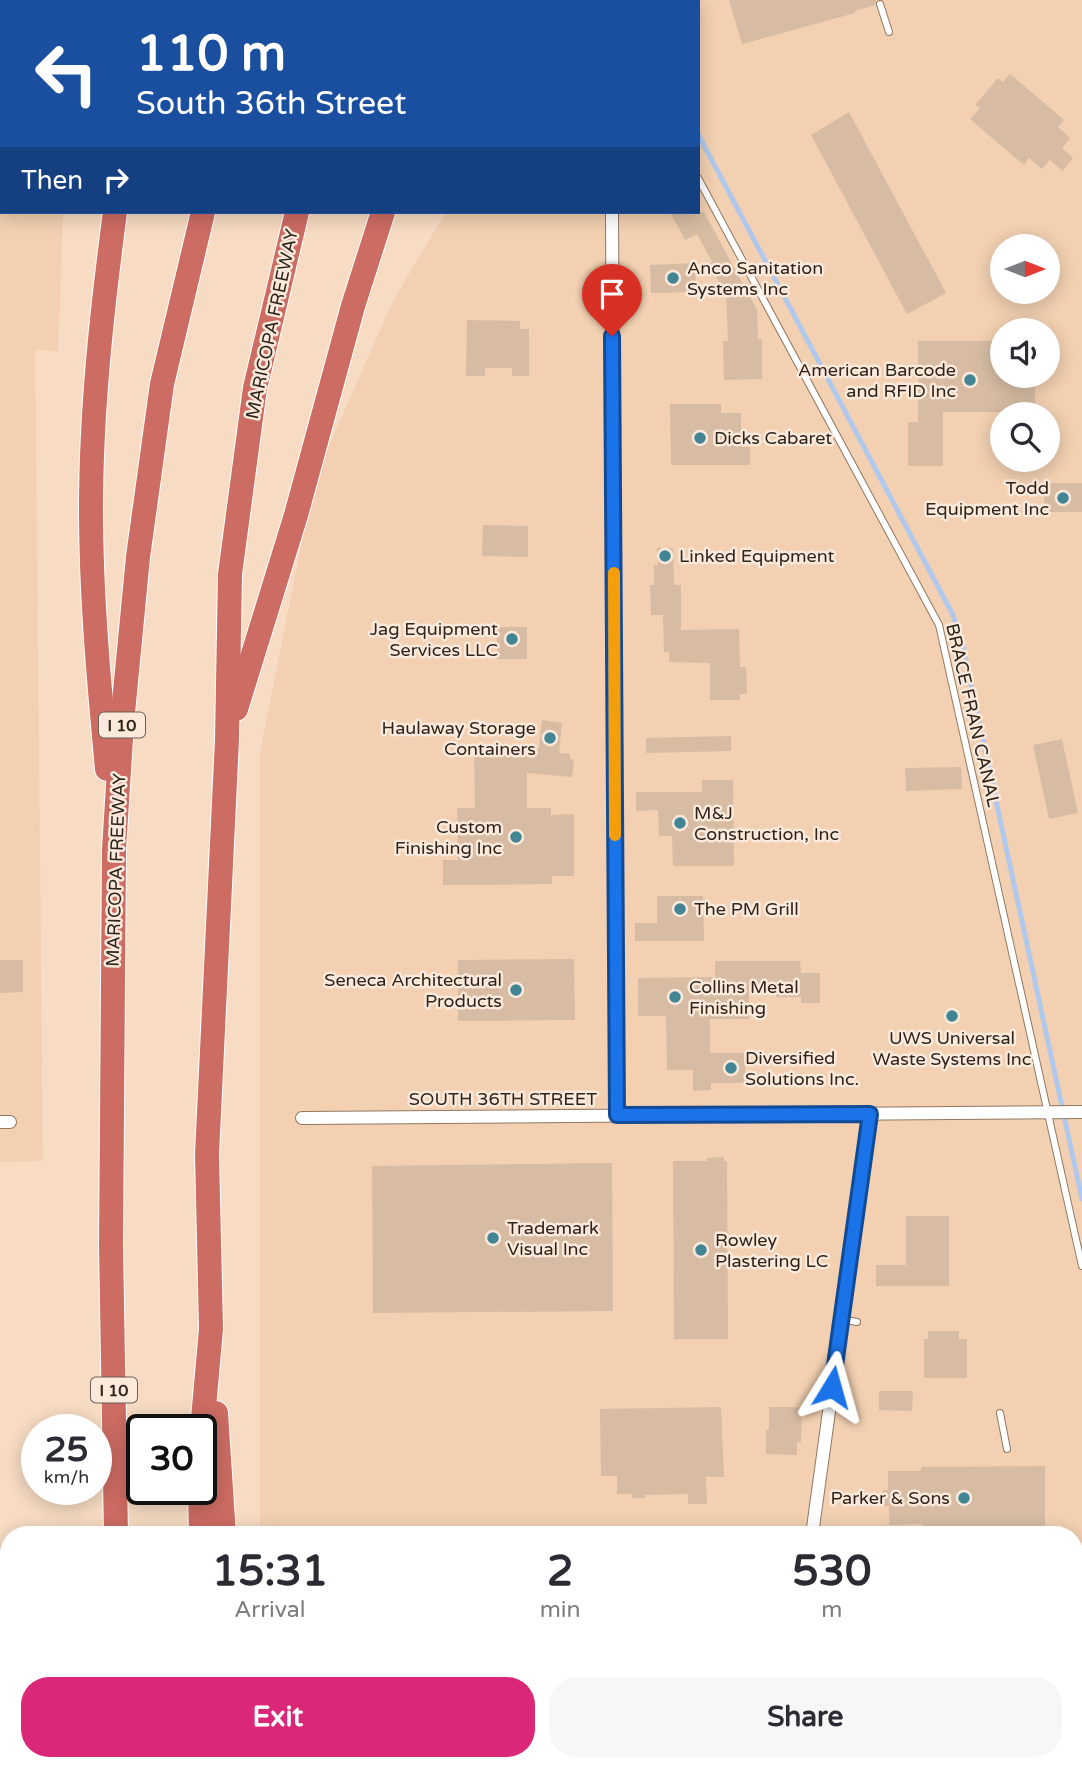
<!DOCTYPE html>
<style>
:root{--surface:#fff;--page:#f7f7f7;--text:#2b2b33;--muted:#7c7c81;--accent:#db2777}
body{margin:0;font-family:"Varela Round",sans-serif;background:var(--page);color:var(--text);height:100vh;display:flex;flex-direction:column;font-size:26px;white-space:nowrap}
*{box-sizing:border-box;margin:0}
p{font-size:23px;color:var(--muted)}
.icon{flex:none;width:38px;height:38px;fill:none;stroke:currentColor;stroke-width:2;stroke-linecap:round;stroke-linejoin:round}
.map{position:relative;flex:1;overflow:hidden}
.side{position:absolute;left:0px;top:1526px;width:1083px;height:245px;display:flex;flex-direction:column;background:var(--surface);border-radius:28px 28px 0 0;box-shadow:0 4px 18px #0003}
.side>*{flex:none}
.top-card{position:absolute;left:0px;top:0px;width:700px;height:214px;box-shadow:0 4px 18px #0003;background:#1a4fa0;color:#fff;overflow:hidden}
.needle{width:46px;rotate:90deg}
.fabs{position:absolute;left:990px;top:234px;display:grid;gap:14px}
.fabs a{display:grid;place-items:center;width:70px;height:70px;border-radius:50%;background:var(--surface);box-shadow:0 4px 18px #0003;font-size:35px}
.speed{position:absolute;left:21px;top:1414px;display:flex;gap:14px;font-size:35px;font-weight:700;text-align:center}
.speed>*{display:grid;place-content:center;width:91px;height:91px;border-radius:50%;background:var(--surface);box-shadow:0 4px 18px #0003;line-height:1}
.speed small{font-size:18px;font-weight:400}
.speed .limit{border:4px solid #111;border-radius:10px;background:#fff;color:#111}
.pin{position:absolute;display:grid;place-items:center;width:60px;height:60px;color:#fff;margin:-72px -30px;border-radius:50% 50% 50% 0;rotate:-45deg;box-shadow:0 0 7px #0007}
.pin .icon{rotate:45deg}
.me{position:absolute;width:77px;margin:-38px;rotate:8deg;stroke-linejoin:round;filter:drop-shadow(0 0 5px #0008)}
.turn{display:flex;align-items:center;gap:24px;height:147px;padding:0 21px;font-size:32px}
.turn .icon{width:91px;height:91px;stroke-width:2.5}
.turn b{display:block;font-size:49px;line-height:60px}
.then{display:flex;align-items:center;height:66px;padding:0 21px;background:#0003;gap:14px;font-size:26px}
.eta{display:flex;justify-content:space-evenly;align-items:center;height:119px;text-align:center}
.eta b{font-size:42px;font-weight:800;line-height:49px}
.primary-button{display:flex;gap:14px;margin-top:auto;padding:14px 21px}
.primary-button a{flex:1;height:80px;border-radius:28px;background:var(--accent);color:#fff;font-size:28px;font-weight:800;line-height:80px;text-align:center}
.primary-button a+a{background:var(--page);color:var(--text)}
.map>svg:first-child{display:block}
.built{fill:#f2d0b1;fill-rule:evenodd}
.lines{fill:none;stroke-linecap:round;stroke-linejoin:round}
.stream{stroke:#b0c8ec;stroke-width:5}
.building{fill:#d7bca3}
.service-casing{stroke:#917861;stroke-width:8}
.minor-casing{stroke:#917861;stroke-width:14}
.motorway-casing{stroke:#fff;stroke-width:26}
.service{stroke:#fff;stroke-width:6}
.minor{stroke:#fff;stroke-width:12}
.motorway{stroke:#cd6c63;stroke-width:24}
.route-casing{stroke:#114b97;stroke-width:18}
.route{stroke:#1a73e8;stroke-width:12}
.slow{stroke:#f59e0b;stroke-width:12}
.poi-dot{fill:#428695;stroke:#fbeadb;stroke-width:2.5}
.labels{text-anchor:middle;stroke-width:5;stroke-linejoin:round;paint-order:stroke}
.shield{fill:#fbeadb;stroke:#6c5f54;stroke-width:2}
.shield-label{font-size:16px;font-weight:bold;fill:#2e241a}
.poi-label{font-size:18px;fill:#2e241a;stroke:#fbeadb;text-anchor:start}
.street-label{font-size:18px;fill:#2e241a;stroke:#fbeadb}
</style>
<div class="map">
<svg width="1082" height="1771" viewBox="0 0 1082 1771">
<rect width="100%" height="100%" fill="#f7dbc2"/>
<g class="built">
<polygon points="0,0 99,0 2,2 2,212 63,212 58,351 35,350 43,1161 0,1162"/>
<path d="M689 0H1082V1771H260V1762H1074V1535H260V752L315 477 393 301 446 212H698V2ZM1003 247H1048V292H1003ZM1003 331H1048V376H1003ZM1003 415H1048V460H1003Z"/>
</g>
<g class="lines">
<g class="stream">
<polyline points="634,0 634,2"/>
<polyline points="698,134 953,615 963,648 1082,1199"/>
</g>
</g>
<g class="building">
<polygon points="729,0 876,0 875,5 855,11 855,13 742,44"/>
<polygon points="1010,74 1064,120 1058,127 1070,138 1062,148 1073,158 1063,171 1050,160 1042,169 1029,158 1024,165 970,119 980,108 975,105 998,78 1003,82"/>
<polygon points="849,112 946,293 907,314 811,135"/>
<polygon points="670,212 704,212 757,310 758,339 762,339 762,379 724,380 723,341 728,341 726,289 723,289 709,263 713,263 697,234 685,240"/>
<polygon points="695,263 696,292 651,293 650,265"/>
<polygon points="467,320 520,321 520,329 529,329 529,376 512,376 512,368 485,368 485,376 466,376"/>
<polygon points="918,341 1003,341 1003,376 1022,376 1022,384 1035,384 1035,406 1022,406 1022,412 943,412 943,466 908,466 908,422 918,422"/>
<polygon points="670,404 721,404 721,413 741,413 741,447 750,447 750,465 671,465"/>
<rect x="1044" y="483" width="38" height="29"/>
<polygon points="483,525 528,526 528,557 482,556"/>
<polygon points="657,548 673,548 674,585 681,585 681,630 739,629 740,667 746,667 747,694 740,694 740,700 710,700 710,663 669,662 669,652 664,652 663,615 651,615 650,585 654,585 654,565 658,565"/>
<rect x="497" y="627" width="30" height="32"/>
<polygon points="542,720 562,723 559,753 570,754 570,759 574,760 572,777 527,773 527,808 551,808 551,815 574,814 574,876 552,876 552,884 443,885 443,860 458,860 457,808 475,808 474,749 539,748"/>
<polygon points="731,736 731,751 646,753 646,738"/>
<polygon points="1062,739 1078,813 1049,819 1033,745"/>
<polygon points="961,767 962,789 906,791 905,768"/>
<polygon points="702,780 733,780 734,866 673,866 672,836 659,836 658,810 636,811 636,792 702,792"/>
<polygon points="657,896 703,896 704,941 635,941 635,923 657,923"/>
<polygon points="574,959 575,1020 458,1021 458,960"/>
<polygon points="0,960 23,960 23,992 0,993"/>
<polygon points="715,961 800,961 801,973 820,973 820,1003 801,1003 801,997 776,997 776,991 749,991 749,1019 710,1019 710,1053 745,1053 745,1083 711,1083 711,1090 693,1091 693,1070 667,1070 666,1016 638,1016 638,978 715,977"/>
<polygon points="724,1157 724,1161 727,1161 728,1339 674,1339 673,1161 707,1161 707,1158"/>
<polygon points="612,1163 613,1311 373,1313 372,1166"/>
<polygon points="906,1216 949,1216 949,1286 876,1286 876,1265 906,1265"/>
<polygon points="928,1331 959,1331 959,1339 967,1339 967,1378 924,1378 924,1339 928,1339"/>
<polygon points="879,1391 913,1391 912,1411 879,1410"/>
<polygon points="721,1407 724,1477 706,1477 707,1504 688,1504 688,1494 645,1495 645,1498 632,1498 632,1494 617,1494 617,1476 601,1476 600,1409"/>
<polygon points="769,1407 797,1407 802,1409 801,1442 797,1442 797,1455 766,1454 766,1430 769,1430"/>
<polygon points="1045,1466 1045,1535 922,1535 922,1524 889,1525 889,1506 883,1506 883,1490 888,1490 888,1471 921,1471 921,1467"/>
</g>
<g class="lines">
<defs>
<g id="service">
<polyline points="880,4 889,32"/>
<polyline points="698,178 939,625 1082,1266"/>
<polyline points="841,1319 857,1322"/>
<polyline points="1000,1413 1007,1449"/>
</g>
<g id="minor">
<polyline points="72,2 73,0"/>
<polyline points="0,142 2,142"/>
<polyline points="612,212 617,1115"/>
<polyline points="302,1118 1082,1112"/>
<polyline points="0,1122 10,1122"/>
<polyline points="812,1535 870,1114"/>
<polyline points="494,1771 494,1762"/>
<polyline points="778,1771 779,1762"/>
</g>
<g id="motorway">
<polyline points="160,2 161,0"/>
<polyline points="266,2 266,0"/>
<polyline points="359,2 360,0"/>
<polyline points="461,2 462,0"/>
<polyline points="236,709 296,515 353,306 383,212"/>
<path d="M107 769C99 683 91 596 91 509 91 410 102 310 115 212"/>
<polyline points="216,1413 224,1535"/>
<polyline points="201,1441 211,1329 207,1154 227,740 230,574 255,388 297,212"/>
<polyline points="200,1489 201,1535"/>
<polyline points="116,1535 111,1245 114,849 122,723 138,557 162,384 203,212"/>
<polyline points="207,1762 208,1771"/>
<polyline points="242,1762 242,1771"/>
<polyline points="108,1771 109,1762"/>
</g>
</defs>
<use href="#service" class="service-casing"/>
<use href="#minor" class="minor-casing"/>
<use href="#motorway" class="motorway-casing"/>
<use href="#service" class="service"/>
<use href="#minor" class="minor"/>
<use href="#motorway" class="motorway"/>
</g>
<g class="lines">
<defs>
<polyline id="route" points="612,336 617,1115 870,1114 832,1387"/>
</defs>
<use href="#route" class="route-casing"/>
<use href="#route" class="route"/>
<polyline class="slow" points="614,573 615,835"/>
</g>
<g class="poi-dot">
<circle cx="673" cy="278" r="7"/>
<circle cx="970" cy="380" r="7"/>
<circle cx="700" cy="438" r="7"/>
<circle cx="1063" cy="498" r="7"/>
<circle cx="665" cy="556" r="7"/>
<circle cx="512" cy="639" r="7"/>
<circle cx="550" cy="738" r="7"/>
<circle cx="680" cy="823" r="7"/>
<circle cx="516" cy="837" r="7"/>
<circle cx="680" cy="909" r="7"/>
<circle cx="516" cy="990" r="7"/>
<circle cx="675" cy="997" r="7"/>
<circle cx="952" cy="1016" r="7"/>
<circle cx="731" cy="1068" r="7"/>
<circle cx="493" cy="1238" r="7"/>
<circle cx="701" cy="1250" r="7"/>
<circle cx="964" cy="1498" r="7"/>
</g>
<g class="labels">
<g class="shield">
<rect x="99" y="712.5" width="46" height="25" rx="5"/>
<rect x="91" y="1377.5" width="46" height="25" rx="5"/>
</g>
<g class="shield-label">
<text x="122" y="731">I 10</text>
<text x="114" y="1396">I 10</text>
</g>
<g class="poi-label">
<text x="687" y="274">Anco Sanitation<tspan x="687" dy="21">Systems Inc</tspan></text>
<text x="956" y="376" text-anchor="end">American Barcode<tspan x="956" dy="21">and RFID Inc</tspan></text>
<text x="714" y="444">Dicks Cabaret</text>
<text x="1049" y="494" text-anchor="end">Todd<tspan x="1049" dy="21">Equipment Inc</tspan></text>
<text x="679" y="562">Linked Equipment</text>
<text x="498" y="635" text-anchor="end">Jag Equipment<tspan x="498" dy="21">Services LLC</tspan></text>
<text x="536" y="734" text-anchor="end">Haulaway Storage<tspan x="536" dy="21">Containers</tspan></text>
<text x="694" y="819">M&amp;J<tspan x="694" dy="21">Construction, Inc</tspan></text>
<text x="502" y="833" text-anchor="end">Custom<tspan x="502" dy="21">Finishing Inc</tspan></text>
<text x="694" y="915">The PM Grill</text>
<text x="502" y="986" text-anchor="end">Seneca Architectural<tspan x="502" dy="21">Products</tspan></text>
<text x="689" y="993">Collins Metal<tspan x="689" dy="21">Finishing</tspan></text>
<text x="952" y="1044" text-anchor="middle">UWS Universal<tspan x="952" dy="21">Waste Systems Inc</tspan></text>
<text x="745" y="1064">Diversified<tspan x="745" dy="21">Solutions Inc.</tspan></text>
<text x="507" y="1234">Trademark<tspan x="507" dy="21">Visual Inc</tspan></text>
<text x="715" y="1246">Rowley<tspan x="715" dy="21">Plastering LC</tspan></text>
<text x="950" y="1504" text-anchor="end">Parker &amp; Sons</text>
</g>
<g class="street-label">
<text transform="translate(272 324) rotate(-78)" y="6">MARICOPA FREEWAY</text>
<text transform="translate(973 715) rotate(77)" y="6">BRACE FRAN CANAL</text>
<text transform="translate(116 870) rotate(-88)" y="6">MARICOPA FREEWAY</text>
<text x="503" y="1105">SOUTH 36TH STREET</text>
</g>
</g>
</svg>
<div class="fabs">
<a><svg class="needle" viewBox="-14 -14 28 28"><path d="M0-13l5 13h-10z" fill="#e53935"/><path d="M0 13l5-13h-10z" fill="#7c7c81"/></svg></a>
<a><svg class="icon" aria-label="sound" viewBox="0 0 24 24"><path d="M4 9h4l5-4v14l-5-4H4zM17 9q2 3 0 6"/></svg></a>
<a><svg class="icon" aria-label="search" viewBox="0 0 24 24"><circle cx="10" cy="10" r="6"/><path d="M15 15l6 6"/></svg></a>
</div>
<div class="speed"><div>25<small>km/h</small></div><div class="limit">30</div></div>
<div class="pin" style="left:612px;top:336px;background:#d93025"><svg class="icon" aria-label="arrive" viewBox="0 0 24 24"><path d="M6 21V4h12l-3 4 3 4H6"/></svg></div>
<svg class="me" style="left:832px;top:1387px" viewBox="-20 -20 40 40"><path d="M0-17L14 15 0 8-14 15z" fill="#1a73e8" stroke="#fff" stroke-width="4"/></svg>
<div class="top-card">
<div class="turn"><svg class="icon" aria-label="left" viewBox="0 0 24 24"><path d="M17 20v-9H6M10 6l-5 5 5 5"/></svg><div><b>110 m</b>South 36th Street</div></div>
<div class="then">Then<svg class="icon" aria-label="right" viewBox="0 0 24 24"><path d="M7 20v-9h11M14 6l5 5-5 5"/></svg></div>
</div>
<section class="side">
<div class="eta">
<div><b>15:31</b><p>Arrival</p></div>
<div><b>2</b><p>min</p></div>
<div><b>530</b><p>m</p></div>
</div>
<div class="primary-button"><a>Exit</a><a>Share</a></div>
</section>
</div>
